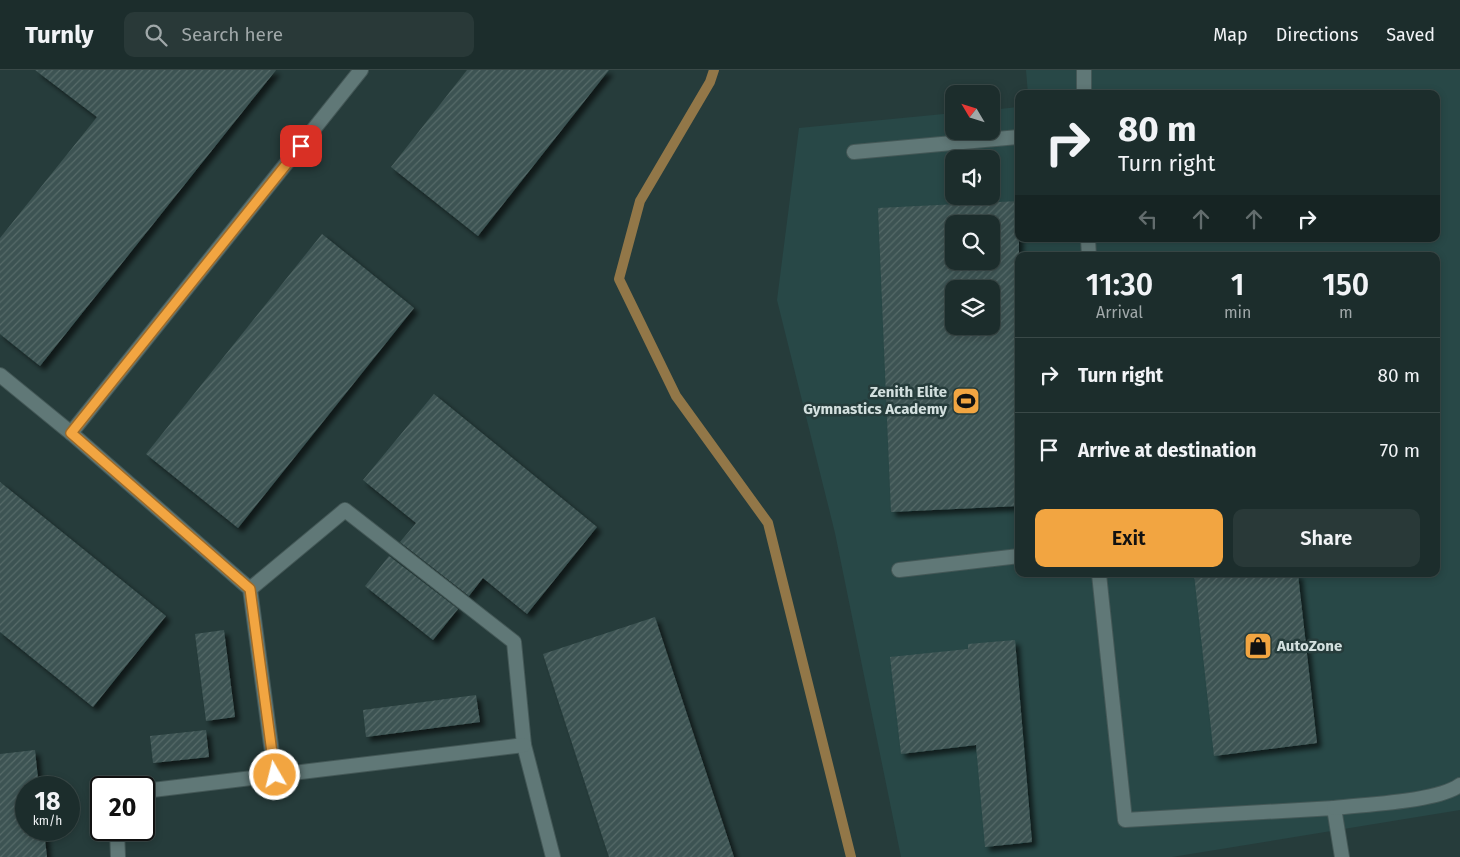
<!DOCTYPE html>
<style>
:root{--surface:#1c2d2c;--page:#293938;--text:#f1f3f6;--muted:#a0a8a9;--line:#3a4948;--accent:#f2a541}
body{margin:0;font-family:"Fira Sans",sans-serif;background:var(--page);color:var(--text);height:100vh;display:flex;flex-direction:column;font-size:19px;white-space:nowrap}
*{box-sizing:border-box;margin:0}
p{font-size:16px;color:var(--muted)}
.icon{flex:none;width:28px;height:28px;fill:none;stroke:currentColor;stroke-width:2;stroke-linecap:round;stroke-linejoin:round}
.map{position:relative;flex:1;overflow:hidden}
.side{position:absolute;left:1015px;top:182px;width:425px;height:325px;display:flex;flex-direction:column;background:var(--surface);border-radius:10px;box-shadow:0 2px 8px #0003,0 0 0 1px var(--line)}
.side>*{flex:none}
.top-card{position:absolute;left:1015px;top:20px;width:425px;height:152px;border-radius:10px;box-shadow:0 2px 8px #0003,0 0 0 1px var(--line);background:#1c2d2c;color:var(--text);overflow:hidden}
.needle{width:32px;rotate:308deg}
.controls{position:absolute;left:945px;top:15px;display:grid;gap:10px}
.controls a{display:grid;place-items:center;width:55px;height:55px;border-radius:10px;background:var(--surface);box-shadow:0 2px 8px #0003,0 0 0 1px var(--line);font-size:25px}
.speed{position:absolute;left:15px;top:706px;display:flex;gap:10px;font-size:25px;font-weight:700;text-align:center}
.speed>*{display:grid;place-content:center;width:65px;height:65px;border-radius:50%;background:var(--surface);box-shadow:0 2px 8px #0003,0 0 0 1px var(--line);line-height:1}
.speed small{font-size:12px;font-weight:400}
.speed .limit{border:2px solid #111;border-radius:8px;background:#fff;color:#111}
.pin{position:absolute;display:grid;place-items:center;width:42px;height:42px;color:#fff;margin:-21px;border-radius:10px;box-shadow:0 2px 8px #0006}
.me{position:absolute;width:55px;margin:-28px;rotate:352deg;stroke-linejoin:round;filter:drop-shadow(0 0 4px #0008)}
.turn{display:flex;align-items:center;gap:18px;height:105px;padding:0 20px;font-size:22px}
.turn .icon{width:65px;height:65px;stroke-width:2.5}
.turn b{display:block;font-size:35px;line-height:42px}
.lanes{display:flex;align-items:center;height:48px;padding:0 20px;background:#0003;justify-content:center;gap:25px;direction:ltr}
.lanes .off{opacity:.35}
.eta{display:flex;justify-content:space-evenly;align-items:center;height:85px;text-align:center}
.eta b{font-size:30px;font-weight:600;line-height:35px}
.primary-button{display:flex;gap:10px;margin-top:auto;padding:10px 20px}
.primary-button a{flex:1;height:58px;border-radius:10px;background:var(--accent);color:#111;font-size:20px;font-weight:600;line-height:58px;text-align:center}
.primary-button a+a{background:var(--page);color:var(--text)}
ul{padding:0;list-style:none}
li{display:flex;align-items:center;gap:15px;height:75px;padding:0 20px;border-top:1px solid var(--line)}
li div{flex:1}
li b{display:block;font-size:19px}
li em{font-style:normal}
header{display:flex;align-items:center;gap:30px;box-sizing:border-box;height:70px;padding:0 25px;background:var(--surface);border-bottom:1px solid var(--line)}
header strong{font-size:24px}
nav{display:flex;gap:28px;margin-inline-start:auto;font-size:18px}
.search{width:350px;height:45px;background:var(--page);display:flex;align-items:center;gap:12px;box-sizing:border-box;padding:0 18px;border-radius:10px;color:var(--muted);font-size:19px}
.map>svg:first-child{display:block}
.built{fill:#284847;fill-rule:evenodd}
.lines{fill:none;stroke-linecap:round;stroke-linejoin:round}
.stream{stroke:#927748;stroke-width:10}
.building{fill:url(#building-hatch);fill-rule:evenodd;filter:url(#shadow)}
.lane-casing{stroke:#445857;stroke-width:16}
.lane{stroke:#607877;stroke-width:14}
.route-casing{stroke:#9d6b2a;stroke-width:12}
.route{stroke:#f2a541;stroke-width:9}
.labels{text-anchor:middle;stroke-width:5;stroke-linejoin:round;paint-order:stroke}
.poi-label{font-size:15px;font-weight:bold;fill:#d3e0df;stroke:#263c3b;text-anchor:end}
</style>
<header>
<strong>Turnly</strong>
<div class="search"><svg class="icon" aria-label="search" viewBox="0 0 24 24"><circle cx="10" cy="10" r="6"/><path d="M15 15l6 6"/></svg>Search here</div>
<nav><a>Map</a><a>Directions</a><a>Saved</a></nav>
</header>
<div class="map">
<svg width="1460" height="787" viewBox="0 0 1460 787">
<defs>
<pattern id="building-hatch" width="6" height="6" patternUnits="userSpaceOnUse" patternTransform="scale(1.25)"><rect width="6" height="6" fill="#3c5352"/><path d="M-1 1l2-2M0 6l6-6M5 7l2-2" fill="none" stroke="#576b6a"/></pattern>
<filter id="shadow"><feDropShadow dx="4.5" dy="4.5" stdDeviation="2.5" flood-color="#0009"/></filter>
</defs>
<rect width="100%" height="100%" fill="#263c3b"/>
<path class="built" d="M1026 0H1460V740L1172 787H901L835 463 777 230 799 58 954 43V61H991V40L1019 37V169H1436V24H1028ZM954 89H991V126H954ZM954 154H991V191H954ZM1019 186H1436V504H1019ZM954 219H991V256H954Z"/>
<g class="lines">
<polyline class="stream" points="714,0 710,12 640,131 619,209 676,326 768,453 851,787"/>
</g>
<g class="building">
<polygon points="35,0 276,0 40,296 0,264 0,168 97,47"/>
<polygon points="467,0 609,0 478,166 391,97"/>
<path d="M1019 131V436L891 442 878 138ZM954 154H991V191H954ZM954 219H991V256H954Z"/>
<polygon points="322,164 414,238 238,458 146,384"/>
<polygon points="434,324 597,457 527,544 483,508 469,526 400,472 416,453 363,410"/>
<polygon points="0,412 166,546 93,637 0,562"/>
<polygon points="389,486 458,539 433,570 365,516"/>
<polygon points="1194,504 1298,504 1317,673 1214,686"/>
<polygon points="655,547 734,787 609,787 543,584"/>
<polygon points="224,560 235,647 206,651 195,564"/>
<polygon points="1015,570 1032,772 985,777 976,675 901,684 890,587 968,579 968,574"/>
<polygon points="476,625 480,652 366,667 363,640"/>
<polygon points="206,660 209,687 153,693 150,666"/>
<polygon points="35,680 39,718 26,718 26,760 44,760 47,787 0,787 0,684"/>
</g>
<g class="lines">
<defs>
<g id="lane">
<polyline points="1084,0 1084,24"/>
<polyline points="854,82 1019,67"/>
<polyline points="1088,169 1089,186"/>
<polyline points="0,305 71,363 250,519 275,705"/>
<polyline points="71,363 361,0"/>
<polyline points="899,500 1019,486"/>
<polyline points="1099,504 1125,750 1334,738 1342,787"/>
<polyline points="250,519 345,440 514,572 524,675 553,787"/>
<polyline points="144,721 524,675"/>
<path d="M1334 738C1366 734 1436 732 1460 715"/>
<polyline points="117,760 118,787"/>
</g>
</defs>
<use href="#lane" class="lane-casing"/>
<use href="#lane" class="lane"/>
</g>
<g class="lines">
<defs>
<polyline id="route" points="275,705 250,519 71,363 301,76"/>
</defs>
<use href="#route" class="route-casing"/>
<use href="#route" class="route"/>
</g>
<defs>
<symbol id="stadium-square" viewBox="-11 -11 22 22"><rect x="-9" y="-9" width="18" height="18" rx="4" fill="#f2a541" stroke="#263c3b"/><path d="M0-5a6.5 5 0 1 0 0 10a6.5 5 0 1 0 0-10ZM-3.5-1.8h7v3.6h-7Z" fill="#111"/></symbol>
<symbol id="shop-square" viewBox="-11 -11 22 22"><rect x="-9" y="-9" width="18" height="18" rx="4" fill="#f2a541" stroke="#263c3b"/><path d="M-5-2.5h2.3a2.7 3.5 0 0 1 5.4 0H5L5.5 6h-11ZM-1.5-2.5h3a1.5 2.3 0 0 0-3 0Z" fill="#111"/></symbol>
</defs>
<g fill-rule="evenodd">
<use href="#stadium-square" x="950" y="315" width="32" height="32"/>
<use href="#shop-square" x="1242" y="560" width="32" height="32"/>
</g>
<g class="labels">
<g class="poi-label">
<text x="947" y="327">Zenith Elite<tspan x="947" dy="17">Gymnastics Academy</tspan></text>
<text x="1277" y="581" text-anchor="start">AutoZone</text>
</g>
</g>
</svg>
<div class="controls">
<a><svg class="needle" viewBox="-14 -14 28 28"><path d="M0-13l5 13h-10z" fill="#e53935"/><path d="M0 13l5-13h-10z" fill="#a0a8a9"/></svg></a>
<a><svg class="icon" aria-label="sound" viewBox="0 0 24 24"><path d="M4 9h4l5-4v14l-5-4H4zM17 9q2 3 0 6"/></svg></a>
<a><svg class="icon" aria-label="search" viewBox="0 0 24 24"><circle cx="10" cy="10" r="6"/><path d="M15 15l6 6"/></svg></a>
<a><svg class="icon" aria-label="layers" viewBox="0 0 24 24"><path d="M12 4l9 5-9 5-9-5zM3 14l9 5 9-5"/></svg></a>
</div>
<div class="speed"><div>18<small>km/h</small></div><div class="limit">20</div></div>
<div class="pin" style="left:301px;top:76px;background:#d93025"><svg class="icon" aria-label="arrive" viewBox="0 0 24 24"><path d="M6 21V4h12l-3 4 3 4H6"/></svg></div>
<svg class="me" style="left:275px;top:705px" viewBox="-20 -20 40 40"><circle r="17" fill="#f2a541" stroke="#fff" stroke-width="3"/><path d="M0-11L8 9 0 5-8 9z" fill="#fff"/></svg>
<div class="top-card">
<div class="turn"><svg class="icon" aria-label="right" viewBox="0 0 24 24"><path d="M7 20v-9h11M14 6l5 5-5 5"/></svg><div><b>80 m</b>Turn right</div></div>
<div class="lanes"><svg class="icon off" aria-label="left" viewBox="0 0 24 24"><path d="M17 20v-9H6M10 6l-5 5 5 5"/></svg><svg class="icon off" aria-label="ahead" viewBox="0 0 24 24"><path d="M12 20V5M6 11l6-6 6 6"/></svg><svg class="icon off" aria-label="ahead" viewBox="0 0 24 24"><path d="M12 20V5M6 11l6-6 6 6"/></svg><svg class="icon" aria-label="right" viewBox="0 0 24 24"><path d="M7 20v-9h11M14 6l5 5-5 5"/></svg></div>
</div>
<section class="side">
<div class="eta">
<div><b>11:30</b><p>Arrival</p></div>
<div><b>1</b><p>min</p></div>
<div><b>150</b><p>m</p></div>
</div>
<ul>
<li><svg class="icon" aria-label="right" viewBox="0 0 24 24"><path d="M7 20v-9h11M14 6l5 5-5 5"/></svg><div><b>Turn right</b></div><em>80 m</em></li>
<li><svg class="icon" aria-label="arrive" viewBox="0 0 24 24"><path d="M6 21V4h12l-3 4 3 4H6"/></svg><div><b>Arrive at destination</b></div><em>70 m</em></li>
</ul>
<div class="primary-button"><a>Exit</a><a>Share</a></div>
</section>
</div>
